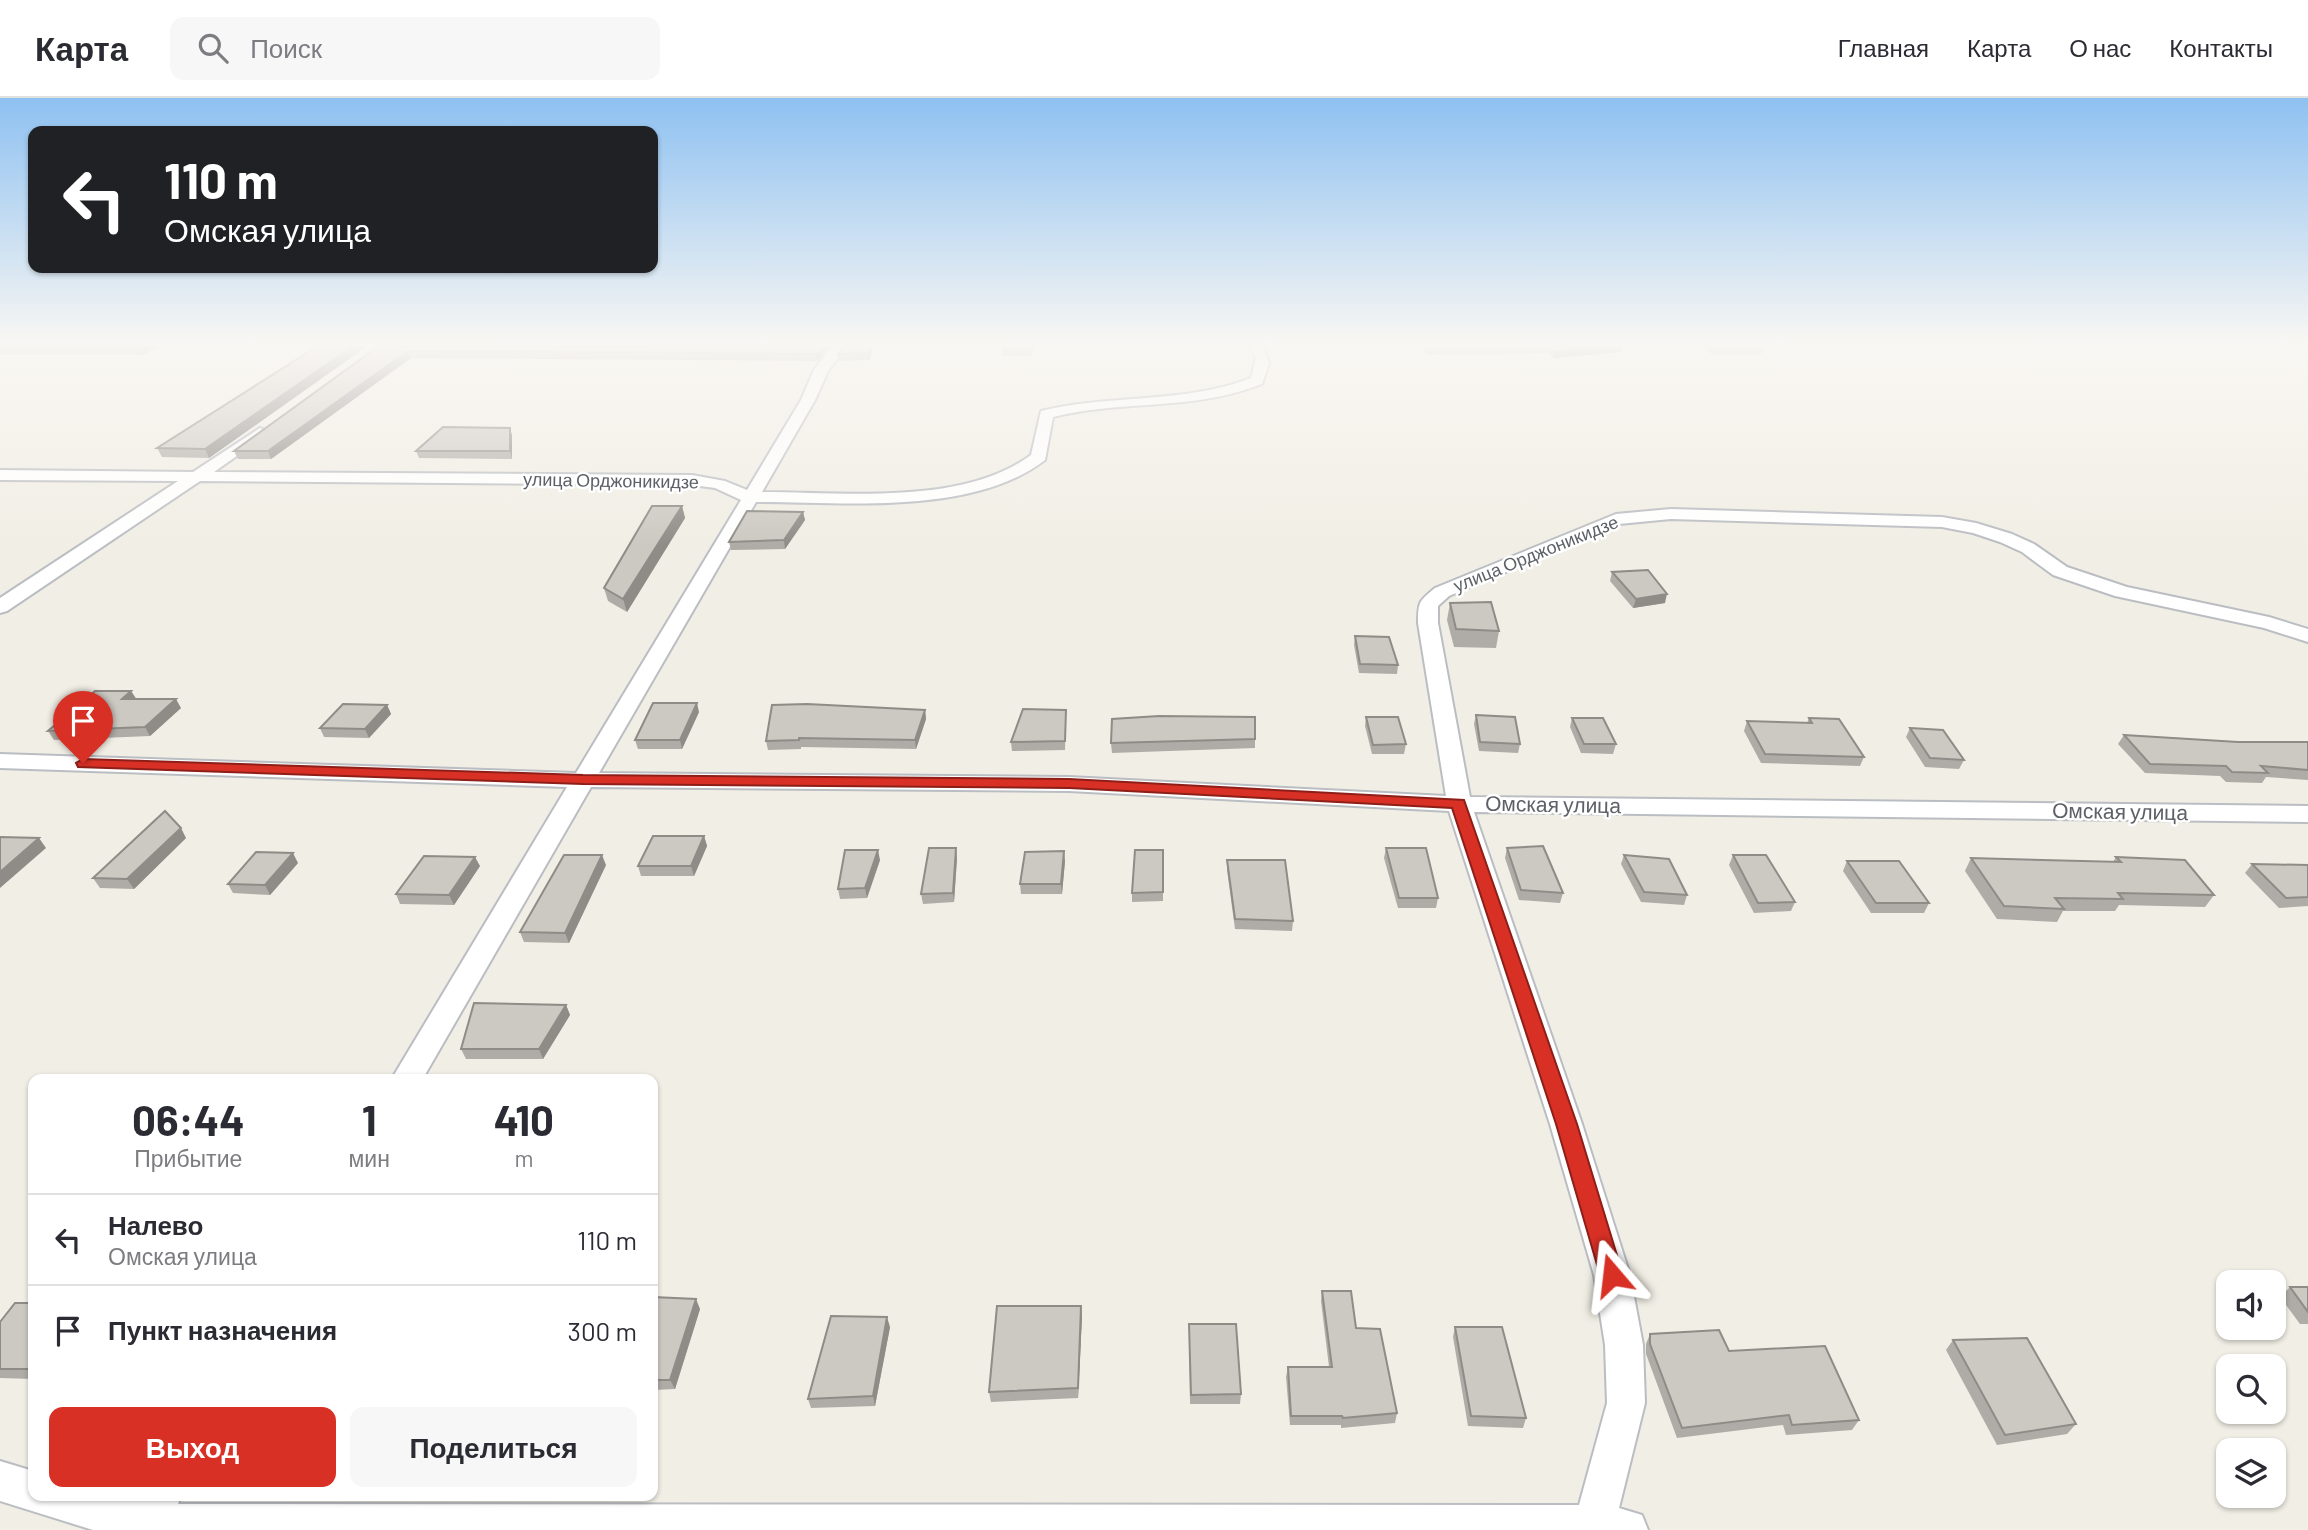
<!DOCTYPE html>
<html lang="ru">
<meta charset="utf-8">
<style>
:root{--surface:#fff;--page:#f7f7f7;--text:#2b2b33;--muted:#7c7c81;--line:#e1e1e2;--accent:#d93025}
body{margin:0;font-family:Barlow,sans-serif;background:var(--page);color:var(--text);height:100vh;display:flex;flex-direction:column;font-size:26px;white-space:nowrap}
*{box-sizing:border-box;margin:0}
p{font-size:23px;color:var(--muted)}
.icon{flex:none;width:38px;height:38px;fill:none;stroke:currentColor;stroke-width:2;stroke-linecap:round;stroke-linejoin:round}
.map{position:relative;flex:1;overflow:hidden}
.side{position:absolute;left:28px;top:976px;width:630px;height:427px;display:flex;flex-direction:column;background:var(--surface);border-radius:14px;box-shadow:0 2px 5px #0004}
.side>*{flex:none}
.banner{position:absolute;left:28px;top:28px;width:630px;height:147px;border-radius:14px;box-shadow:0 2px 5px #0004;background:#202124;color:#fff;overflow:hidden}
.controls{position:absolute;left:2216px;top:1172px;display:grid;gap:14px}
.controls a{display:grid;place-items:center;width:70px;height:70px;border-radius:14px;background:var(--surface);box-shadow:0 2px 5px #0004;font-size:35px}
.pin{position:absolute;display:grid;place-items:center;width:60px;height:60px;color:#fff;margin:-72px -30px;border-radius:50% 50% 50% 0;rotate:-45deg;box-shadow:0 0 7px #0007}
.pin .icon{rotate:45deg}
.me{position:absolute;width:77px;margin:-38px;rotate:343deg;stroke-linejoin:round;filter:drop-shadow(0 0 5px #0008)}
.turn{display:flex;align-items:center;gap:24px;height:147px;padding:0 21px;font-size:32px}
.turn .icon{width:91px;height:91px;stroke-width:2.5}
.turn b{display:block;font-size:49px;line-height:60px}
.eta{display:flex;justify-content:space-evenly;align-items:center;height:119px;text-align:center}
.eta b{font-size:42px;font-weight:700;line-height:49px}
.button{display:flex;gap:14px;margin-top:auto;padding:14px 21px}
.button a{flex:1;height:80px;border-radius:14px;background:var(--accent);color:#fff;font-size:28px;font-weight:700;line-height:80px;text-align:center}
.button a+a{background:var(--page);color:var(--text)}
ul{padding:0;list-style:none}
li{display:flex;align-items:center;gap:21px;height:91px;padding:0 21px;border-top:2px solid var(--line)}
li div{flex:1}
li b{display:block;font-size:26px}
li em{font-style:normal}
header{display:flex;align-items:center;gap:42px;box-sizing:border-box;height:98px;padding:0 35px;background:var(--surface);border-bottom:2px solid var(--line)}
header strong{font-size:33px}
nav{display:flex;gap:38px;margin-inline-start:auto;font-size:24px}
.search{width:490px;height:63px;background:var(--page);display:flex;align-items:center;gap:18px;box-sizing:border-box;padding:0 24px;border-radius:14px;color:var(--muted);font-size:26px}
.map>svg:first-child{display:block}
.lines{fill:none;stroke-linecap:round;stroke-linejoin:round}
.minor-casing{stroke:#babdc2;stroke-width:4}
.minor{fill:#fff;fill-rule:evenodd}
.wall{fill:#afaca7}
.shaded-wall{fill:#8f8c88}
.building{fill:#ccc8c2;stroke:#8f8c88;stroke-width:2}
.route{fill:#d93025;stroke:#8d1f18;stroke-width:2}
.labels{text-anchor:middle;stroke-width:5;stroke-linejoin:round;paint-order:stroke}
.far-street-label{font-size:18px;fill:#5d6167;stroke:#fff}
.street-label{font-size:21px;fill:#5d6167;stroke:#fff}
</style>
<header>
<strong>Карта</strong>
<div class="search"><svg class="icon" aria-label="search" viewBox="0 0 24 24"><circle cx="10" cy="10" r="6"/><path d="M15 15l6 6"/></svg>Поиск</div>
<nav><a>Главная</a><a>Карта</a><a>О нас</a><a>Контакты</a></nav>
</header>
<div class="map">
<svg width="2308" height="1432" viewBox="0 0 2308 1432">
<rect width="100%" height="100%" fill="#f1eee5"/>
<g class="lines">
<defs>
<path id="minor" d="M833 248H847L828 273 815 302 762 394C845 394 962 408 1031 357L1041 313C1110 296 1184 306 1251 280L1256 260 1251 248H1263L1269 265 1262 286C1190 314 1125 301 1053 319L1045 362C972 418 844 404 756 404L599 675 1069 679 1446 698 1418 525C1418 504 1419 503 1435 490L1616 416 1671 411 1942 419 1976 425 2012 436 2034 446 2067 469 2127 489 2269 519 2308 531V544L2264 530 2115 498 2053 477 2022 454 2000 444 1973 435 1942 429 1671 421 1619 426 1449 498 1438 508V525L1470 699 2308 708V724L1474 714 1582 1026 1630 1177 1643 1247 1645 1305 1619 1410 1642 1417 1648 1432H93L0 1403V1363L33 1373V1398H118L135 1403 138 1398H181L178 1406 1579 1407 1607 1305 1605 1247 1594 1177 1550 1026 1449 713 1069 693 591 689 422 982H391L567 689 0 670V656L576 675 741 402 715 390 692 387 200 383 7 513 0 515V500L178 383 0 382V372L193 374 260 330 265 332 268 335 265 338 214 374 692 377 725 383 747 392 801 302 814 272Z"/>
</defs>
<use href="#minor" class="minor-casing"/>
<use href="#minor" class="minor"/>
</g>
<g class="wall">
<polygon points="0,248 160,248 142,257 0,257"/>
<polygon points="379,248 830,248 818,263 411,260 271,361 238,361 234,353"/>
<polygon points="844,248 874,248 869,262 839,263 838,256"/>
<polygon points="1034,248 1032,258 1003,258 1003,252"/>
<polygon points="1422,248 1622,248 1621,254 1553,260 1549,255 1427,257"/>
<polygon points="1701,248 1763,248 1764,249 1762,256 1711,256"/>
<polygon points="366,249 209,360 162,359 157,350"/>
<polygon points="512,337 512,361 419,360 416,353"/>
<polygon points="682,408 685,420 627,514 608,503 604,490"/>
<polygon points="803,414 805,422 785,451 731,452 729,444"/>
<polygon points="1612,474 1665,505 1633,510 1610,483"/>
<polygon points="1450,505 1499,533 1496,550 1454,549 1447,522"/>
<polygon points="1355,538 1398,567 1397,576 1359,575 1354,547"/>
<polygon points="131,593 136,601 181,610 150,638 54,642 48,633"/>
<polygon points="387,607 391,616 369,640 324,639 320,630"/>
<polygon points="925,612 926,621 916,651 801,649 801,651 768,652 766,643"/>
<polygon points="1066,612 1065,652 1012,653 1011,644"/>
<polygon points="699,614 682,651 638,651 635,642"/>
<polygon points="1476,617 1520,646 1518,655 1479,653 1474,626"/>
<polygon points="1366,619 1406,646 1404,656 1372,656 1365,628"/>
<polygon points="1572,620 1616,646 1613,656 1581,655 1570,629"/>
<polygon points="1809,620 1864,659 1860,668 1761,665 1744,633 1747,623 1807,625"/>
<polygon points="1910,630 1964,662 1959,671 1925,669 1906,639"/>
<polygon points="2124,637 2238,644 2308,644 2308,682 2266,679 2262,685 2226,684 2220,678 2145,675 2118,646"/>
<polygon points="1255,641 1255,650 1112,655 1111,645"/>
<polygon points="704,738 707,748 694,778 641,778 638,768"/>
<polygon points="186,740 134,791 100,790 93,780"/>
<polygon points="1386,750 1438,800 1436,810 1398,810 1384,760"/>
<polygon points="1507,750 1563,795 1560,805 1519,802 1505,760"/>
<polygon points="1163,752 1163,803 1132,804 1132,795"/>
<polygon points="1624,757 1687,797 1684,807 1641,804 1621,766"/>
<polygon points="1733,757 1795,804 1791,813 1754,815 1729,767"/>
<polygon points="2116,759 2214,797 2205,809 2119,807 2115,813 2063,813 2057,824 1997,821 1965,773 1971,760 2113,764"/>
<polygon points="957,760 954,804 923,806 921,796"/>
<polygon points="880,762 867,800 840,801 838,791"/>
<polygon points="1227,762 1293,823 1292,833 1235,831 1227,772"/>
<polygon points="1065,763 1062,796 1021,796 1020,786"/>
<polygon points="1847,763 1929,805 1924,815 1871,815 1843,773"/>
<polygon points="298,765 270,797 233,795 228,786"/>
<polygon points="2252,766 2308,767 2308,808 2279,810 2245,775"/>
<polygon points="606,767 569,845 524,844 520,834"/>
<polygon points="480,768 454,807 400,806 396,796"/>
<polygon points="566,907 570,917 543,961 466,961 461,951"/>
<polygon points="2290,1189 2308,1189 2308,1226 2300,1226 2280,1199"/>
<polygon points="1322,1193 1356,1230 1397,1315 1395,1325 1341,1330 1341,1327 1290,1327 1286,1279 1288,1269 1329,1269 1321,1203"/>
<polygon points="653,1199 700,1211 675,1291 653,1292"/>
<polygon points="33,1205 33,1281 0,1280 0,1224"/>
<polygon points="1082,1218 1078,1300 991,1304 989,1294"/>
<polygon points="1189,1226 1241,1296 1240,1306 1190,1306"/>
<polygon points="890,1229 875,1308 811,1310 808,1301"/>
<polygon points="1455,1229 1526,1320 1523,1330 1468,1328 1453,1239"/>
<polygon points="1650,1236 1729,1253 1859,1322 1852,1332 1786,1337 1783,1327 1677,1340 1646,1256 1646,1246"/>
<polygon points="1953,1242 2076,1326 2067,1336 1997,1347 1946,1252"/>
</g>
<g class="shaded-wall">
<polygon points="144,248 160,248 142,257 139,251"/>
<polygon points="353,248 366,248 366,249 209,360 205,351"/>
<polygon points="823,248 830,248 818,263 817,256"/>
<polygon points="871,248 874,248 869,262 868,255"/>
<polygon points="1622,248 1621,254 1553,260 1554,253"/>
<polygon points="408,253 411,260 271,361 268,353"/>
<polygon points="510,330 512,337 512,361 510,353"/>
<polygon points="682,408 685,420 627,514 623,501"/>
<polygon points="803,414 805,422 785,451 784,442"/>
<polygon points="1667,496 1665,505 1633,510 1636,501"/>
<polygon points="131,593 137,602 122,601"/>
<polygon points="176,601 181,610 150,638 145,629"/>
<polygon points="697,605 699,614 682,651 680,642"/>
<polygon points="387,607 391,616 369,640 365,631"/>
<polygon points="925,612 926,621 916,651 915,642"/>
<polygon points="181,730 186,740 134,791 127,781"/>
<polygon points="704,738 707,748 694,778 691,768"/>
<polygon points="39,740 46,750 0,790 0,774"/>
<polygon points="956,750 957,760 954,804 953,795"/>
<polygon points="878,752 880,762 867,800 865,790"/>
<polygon points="1064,753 1065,763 1062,796 1061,786"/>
<polygon points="293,755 298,765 270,797 265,787"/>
<polygon points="602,757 606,767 569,845 565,835"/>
<polygon points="475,759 480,768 454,807 449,797"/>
<polygon points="566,907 570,917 543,961 539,951"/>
<polygon points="696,1201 700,1211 675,1291 670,1282"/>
<polygon points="1081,1208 1082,1218 1078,1300 1078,1290"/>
<polygon points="887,1219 890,1229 875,1308 873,1298"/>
</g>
<g class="building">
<polygon points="0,248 144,248 139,251 0,251"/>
<polygon points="318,248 353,248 205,351 157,350"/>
<polygon points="379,248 823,248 817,256 408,253 268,353 234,353"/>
<polygon points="844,248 871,248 868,255 838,256"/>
<polygon points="1004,248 1033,248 1032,251 1003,252"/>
<polygon points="1427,248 1622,248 1554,253 1550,248 1428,250"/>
<polygon points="1710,248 1763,248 1764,249 1712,250"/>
<polygon points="443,329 510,330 510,353 416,353"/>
<polygon points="652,408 682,408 623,501 604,490"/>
<polygon points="747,413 803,414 784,442 729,444"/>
<polygon points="1648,472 1667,496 1636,501 1612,474"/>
<polygon points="1491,504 1499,533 1456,531 1450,505"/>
<polygon points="1355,538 1389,539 1398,567 1360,566"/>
<polygon points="95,593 131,593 122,601 176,601 145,629 48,633"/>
<polygon points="653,605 697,605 680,642 635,642"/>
<polygon points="343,606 387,607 365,631 320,630"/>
<polygon points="807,606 925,612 915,642 799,640 799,642 766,643 772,607"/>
<polygon points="1023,611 1066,612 1065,643 1011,644"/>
<polygon points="1476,617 1515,619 1520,646 1480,644"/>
<polygon points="1159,618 1255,619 1255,641 1111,645 1112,621"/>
<polygon points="1366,619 1398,619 1406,646 1373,647"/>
<polygon points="1572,620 1603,620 1616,646 1584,646"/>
<polygon points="1809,620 1839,621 1864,659 1765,656 1747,623 1812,625"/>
<polygon points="1910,630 1943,632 1964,662 1930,660"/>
<polygon points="2124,637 2238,644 2308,644 2308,672 2261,668 2268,675 2232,674 2226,668 2150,666"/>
<polygon points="165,713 181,730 127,781 93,780"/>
<polygon points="653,738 704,738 691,768 638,768"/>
<polygon points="0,739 39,740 0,774"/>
<polygon points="1543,748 1563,795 1521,792 1507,750"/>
<polygon points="929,750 956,750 953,795 921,796"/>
<polygon points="1386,750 1426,750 1438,800 1399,800"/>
<polygon points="845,752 878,752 865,790 838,791"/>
<polygon points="1135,752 1163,752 1163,794 1132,795"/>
<polygon points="1064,753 1061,786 1020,786 1025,754"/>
<polygon points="256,754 293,755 265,787 228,786"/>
<polygon points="564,757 602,757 565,835 520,834"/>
<polygon points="1624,757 1669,761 1687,797 1644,794"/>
<polygon points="1733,757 1766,757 1795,804 1758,805"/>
<polygon points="424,758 475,759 449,797 396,796"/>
<polygon points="2116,759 2185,762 2214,797 2118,795 2123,801 2055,800 2064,811 2004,808 1971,760 2121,764"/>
<polygon points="1227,762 1285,762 1293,823 1235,821"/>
<polygon points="1847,763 1899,763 1929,805 1876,805"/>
<polygon points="2252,766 2308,767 2308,799 2286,800"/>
<polygon points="474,905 566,907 539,951 461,951"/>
<polygon points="264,980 299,982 263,982"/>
<polygon points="2290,1189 2308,1189 2308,1214"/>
<polygon points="1322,1193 1351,1193 1356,1230 1380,1231 1397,1315 1343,1320 1342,1318 1291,1318 1288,1269 1332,1269"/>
<polygon points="653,1199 696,1201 670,1282 653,1282"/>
<polygon points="15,1205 33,1205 33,1271 0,1271 0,1224"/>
<polygon points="997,1208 1081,1208 1078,1290 989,1294"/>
<polygon points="831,1218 887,1219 873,1298 808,1301"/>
<polygon points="1189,1226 1236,1226 1241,1296 1191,1297"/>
<polygon points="1455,1229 1502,1229 1526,1320 1471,1318"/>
<polygon points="1719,1232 1729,1253 1825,1248 1859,1322 1792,1327 1789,1317 1682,1330 1650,1246 1650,1236"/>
<polygon points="2027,1240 2076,1326 2005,1337 1953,1242"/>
</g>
<linearGradient id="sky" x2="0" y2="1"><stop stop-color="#8ec1f1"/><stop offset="0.55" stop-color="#f9f7f3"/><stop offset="1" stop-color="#f9f7f3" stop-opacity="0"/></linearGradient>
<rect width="2308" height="448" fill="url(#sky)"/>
<polygon class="route" points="83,661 583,677 1069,681 1464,702 1577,1026 1623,1177 1620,1184 1612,1187 1604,1184 1600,1177 1556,1026 1452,710 1069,690 583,686 78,669 76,665"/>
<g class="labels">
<g class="far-street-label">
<text transform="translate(611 383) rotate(1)" y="6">улица Орджоникидзе</text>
<text transform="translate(1536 456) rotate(-22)" y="6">улица Орджоникидзе</text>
</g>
<g class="street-label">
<text transform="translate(1553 707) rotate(1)" y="7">Омская улица</text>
<text transform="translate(2120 714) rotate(1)" y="7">Омская улица</text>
</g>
</g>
</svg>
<div class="controls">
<a><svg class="icon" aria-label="sound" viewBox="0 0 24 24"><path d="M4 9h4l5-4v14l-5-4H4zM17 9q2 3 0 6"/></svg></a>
<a><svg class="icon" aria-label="search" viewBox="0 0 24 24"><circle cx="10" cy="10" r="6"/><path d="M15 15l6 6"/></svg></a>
<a><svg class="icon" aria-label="layers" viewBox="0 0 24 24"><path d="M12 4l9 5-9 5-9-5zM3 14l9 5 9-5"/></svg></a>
</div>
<div class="pin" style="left:83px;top:665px;background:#d93025"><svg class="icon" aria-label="arrive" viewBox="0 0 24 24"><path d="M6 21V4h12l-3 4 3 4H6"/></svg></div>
<svg class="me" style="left:1612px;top:1177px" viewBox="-20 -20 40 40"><path d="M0-17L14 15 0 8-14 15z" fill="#d93025" stroke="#fff" stroke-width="4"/></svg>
<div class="banner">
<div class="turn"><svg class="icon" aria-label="left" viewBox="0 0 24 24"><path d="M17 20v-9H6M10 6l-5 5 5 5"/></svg><div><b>110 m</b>Омская улица</div></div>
</div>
<section class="side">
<div class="eta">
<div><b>06:44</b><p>Прибытие</p></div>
<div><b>1</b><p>мин</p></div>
<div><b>410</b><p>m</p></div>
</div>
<ul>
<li><svg class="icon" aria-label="left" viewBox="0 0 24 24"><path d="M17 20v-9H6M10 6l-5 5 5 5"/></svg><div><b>Налево</b><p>Омская улица</p></div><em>110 m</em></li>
<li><svg class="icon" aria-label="arrive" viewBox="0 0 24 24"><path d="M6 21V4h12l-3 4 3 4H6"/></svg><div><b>Пункт назначения</b></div><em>300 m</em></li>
</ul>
<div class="button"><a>Выход</a><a>Поделиться</a></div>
</section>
</div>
